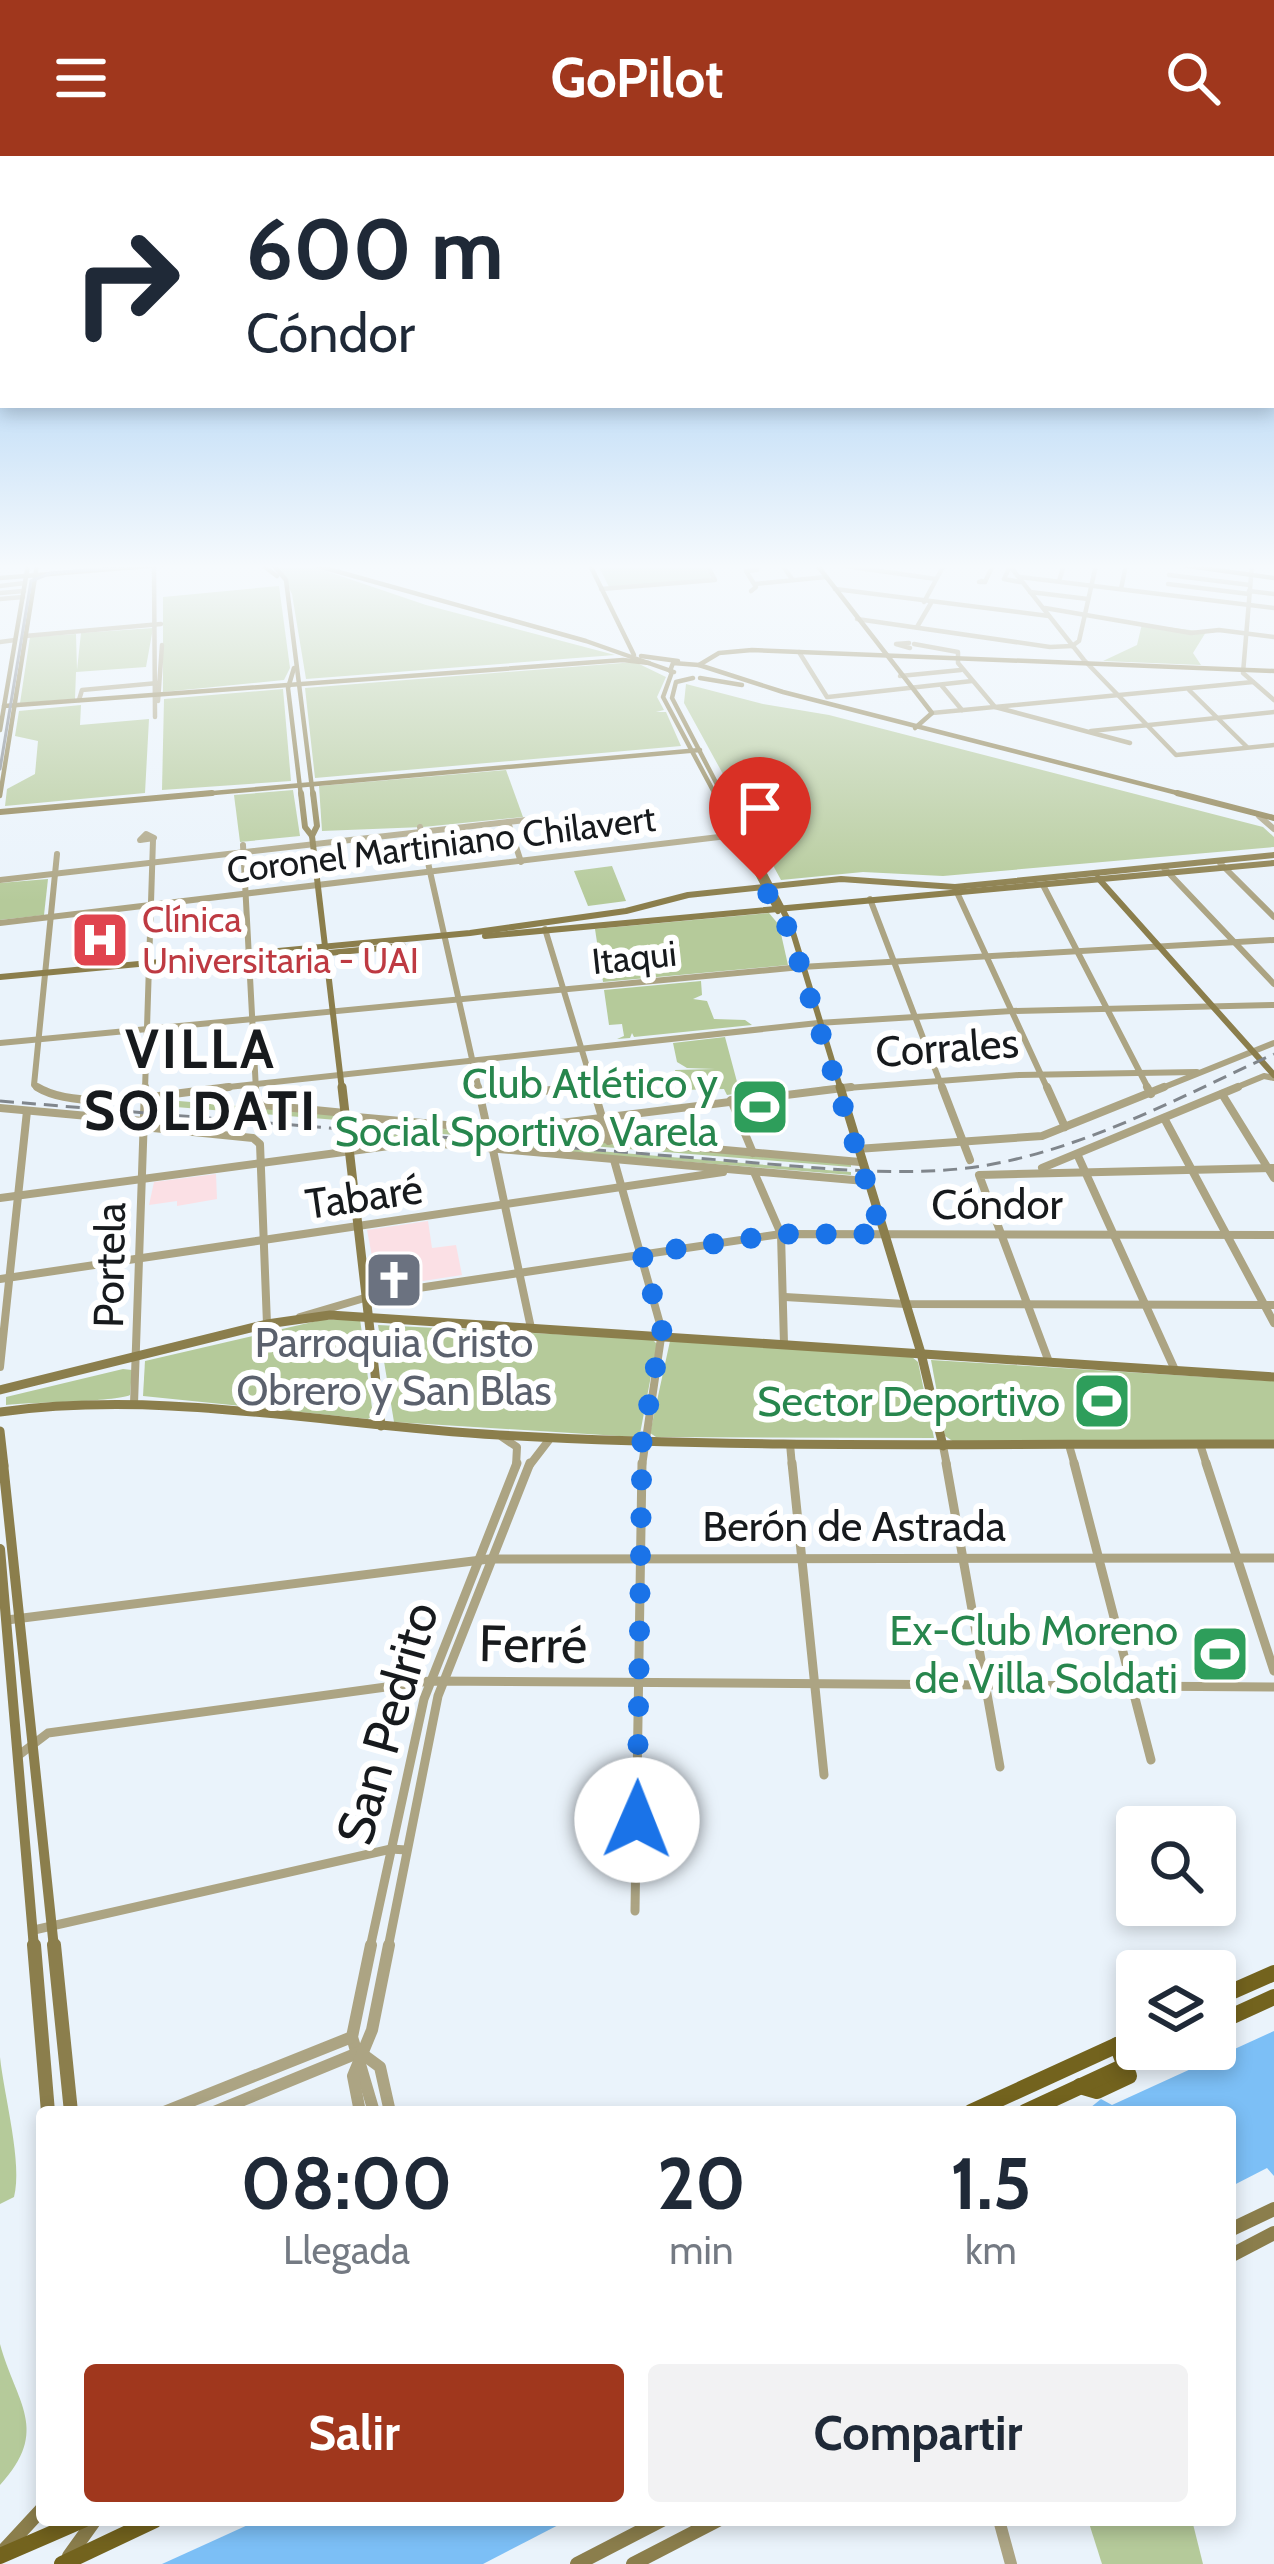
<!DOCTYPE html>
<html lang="es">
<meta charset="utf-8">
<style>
:root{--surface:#fff;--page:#f2f2f3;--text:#1f2937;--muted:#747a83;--accent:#a0371d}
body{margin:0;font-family:Cabin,sans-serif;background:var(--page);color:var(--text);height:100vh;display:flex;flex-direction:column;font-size:45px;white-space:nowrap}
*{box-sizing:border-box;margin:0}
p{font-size:39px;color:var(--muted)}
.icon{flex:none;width:66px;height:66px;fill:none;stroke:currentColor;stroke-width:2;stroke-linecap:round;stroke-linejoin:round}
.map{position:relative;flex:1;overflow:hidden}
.details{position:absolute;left:36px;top:1950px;width:1200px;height:420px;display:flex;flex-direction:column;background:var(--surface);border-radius:12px;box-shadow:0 6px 18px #0003}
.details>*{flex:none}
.guide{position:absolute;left:0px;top:0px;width:1275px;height:252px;box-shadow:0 6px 18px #0003;background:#fff;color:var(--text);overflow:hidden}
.controls{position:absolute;left:1116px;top:1650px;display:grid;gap:24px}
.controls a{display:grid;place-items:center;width:120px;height:120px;border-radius:12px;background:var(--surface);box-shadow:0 6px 18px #0003;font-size:60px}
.pin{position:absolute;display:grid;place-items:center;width:102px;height:102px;color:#fff;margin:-123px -51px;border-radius:50% 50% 50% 0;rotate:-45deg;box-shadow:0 0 12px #0007}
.pin .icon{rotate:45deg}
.me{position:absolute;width:132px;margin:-66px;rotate:1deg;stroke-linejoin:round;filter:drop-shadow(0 0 9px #0008)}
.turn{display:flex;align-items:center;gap:42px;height:252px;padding:0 48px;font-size:54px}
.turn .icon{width:156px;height:156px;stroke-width:2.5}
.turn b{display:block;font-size:84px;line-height:102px}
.eta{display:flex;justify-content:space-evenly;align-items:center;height:204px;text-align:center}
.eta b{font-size:72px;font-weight:700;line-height:84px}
.action{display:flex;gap:24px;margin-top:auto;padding:24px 48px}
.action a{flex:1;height:138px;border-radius:12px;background:var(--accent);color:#fff;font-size:48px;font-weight:700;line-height:138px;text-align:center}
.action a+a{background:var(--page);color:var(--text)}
header{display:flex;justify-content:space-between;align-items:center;height:156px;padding:0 48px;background:var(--accent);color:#fff;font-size:54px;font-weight:700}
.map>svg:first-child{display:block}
.education{fill:#fbe0e5}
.green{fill:#b5ca9a}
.water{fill:#7cbff6}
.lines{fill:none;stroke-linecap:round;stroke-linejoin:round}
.street-far4{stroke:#aca483;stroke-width:4.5}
.street-far3{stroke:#aca483;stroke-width:6}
.street-far2{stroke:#aca483;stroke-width:8}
.street-far1{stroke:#aca483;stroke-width:9}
.street{stroke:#aca483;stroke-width:12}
.secondary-far4{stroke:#8b7e4c;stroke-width:4.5}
.secondary-far3{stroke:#8b7e4c;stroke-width:6}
.secondary-far2{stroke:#8b7e4c;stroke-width:9}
.secondary-far1{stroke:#8b7e4c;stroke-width:10}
.secondary{stroke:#8b7e4c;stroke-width:14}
.primary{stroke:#73631e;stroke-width:16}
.tram{stroke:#80868c;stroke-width:3}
.rail{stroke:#80868c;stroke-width:3;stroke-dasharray:14 8;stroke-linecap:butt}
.route{stroke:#1a73e8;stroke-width:21;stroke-dasharray:0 37.8}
.labels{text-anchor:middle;stroke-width:12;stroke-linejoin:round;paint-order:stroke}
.far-street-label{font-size:36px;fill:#171a1d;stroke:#fff}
.far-health-label{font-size:36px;fill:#be3a42;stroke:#fff;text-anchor:start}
.street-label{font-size:42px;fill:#171a1d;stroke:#fff}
.leisure-label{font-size:42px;fill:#27864d;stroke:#fff;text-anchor:end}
.worship-label{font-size:42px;fill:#5b616d;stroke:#fff}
.near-street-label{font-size:51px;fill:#171a1d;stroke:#fff}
.district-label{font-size:54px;font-weight:bold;letter-spacing:3px;fill:#171a1d;stroke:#fff}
</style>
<header><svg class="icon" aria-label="menu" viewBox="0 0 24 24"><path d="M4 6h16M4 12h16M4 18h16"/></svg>GoPilot<svg class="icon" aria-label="search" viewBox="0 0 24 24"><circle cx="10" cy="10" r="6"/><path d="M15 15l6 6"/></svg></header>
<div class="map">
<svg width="1274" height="2408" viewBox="0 0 1274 2408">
<rect width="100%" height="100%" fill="#eaf3fb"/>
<g class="education">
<polygon points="216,1018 217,1043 177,1050 177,1045 149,1049 154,1026"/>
<polygon points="428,1065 432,1092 456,1089 462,1119 378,1132 367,1074"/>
</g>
<g class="green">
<polygon points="308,409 426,449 615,499 306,523 292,438 278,410"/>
<polygon points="598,409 704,409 712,423 609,431"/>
<polygon points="279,430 290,512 284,524 163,536 163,441"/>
<polygon points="1142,468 1206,476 1193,497 1201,509 1103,505 1137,489"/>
<polygon points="153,472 146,511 76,516 75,543 20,547 30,481 76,478 77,514 81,477"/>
<polygon points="635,506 666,521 657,541 664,554 656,556 666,556 681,590 315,622 305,532"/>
<polygon points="686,528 763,548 829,559 1263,671 1274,681 1274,691 943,720 863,716 781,724 684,547"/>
<polygon points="283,533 291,625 162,634 164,543"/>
<polygon points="81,549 80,569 149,563 145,637 5,650 7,633 35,618 38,585 15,580 19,555"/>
<polygon points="506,614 523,661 423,671 322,675 319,630"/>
<polygon points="293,634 300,680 240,686 234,639"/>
<polygon points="612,710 626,745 588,750 574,715"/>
<polygon points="48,723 44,759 0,764 0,727"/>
<polygon points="769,757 779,769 788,809 603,826 595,773"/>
<polygon points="701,825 702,839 693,843 707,845 714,863 745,864 752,869 634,881 632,877 630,882 617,883 624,880 622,868 609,869 604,834"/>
<polygon points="725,881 740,937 727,939 724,933 680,934 675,914 715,913 687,912 677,906 673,887"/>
<polygon points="168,939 167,944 333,958 337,964 151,949 151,942"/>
<polygon points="363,966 851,1008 851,1011 356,971"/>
<polygon points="356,975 851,1016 851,1019 405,983"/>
<polygon points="360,1163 373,1259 368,1263 143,1240 145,1205 321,1164"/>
<polygon points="378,1169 652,1183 657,1188 640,1278 635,1281 394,1266"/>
<polygon points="670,1185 912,1201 918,1206 934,1282 656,1281 650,1277"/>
<polygon points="931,1204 1274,1225 1274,1285 954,1286 945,1280"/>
<path d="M123 1213 132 1214 130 1239C115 1246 31 1246 6 1249V1241Z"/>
<path d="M0 1901C4 1940 23 2008 14 2041L0 2048Z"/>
<path d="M0 2188C16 2247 51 2274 0 2329Z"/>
<polygon points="1088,2364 1192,2364 1203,2408 1102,2408"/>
</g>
<g class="water">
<polygon points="1274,1875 1274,2020 1267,2012 1230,2031 1230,1956 1085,1956 1101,1943 1112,1949"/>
<polygon points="259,2364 568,2364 483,2408 162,2408"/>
</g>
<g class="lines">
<g class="street-far4">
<polyline points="782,409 792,423"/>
<polyline points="838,409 936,423"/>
<polyline points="1009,409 1084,504 1176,599 1274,589"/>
<polyline points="1252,409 1243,517 1274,544"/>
<polyline points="154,410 155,561"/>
<polyline points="1010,410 1004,423 1020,426"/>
<polyline points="1169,419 1250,429"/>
<polyline points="1020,421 1274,452"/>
<polygon points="982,425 985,426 979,426"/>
<polyline points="1059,425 1064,409"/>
<polyline points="985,426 993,409"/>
<polyline points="755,428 826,421"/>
<polyline points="1168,428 1249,438"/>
<polyline points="0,430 25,427"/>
<polyline points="601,433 715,424 707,409"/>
<polyline points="835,433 1049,460"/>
<polyline points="1121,433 1126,409"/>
<polyline points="751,435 756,431 746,415 757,414 753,409"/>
<polyline points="1249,435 1274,438"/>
<polyline points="1030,436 1088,443"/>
<polyline points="0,437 24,435"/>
<polyline points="0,443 23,441"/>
<polyline points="924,446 944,409"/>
<polyline points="1045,452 1191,477 1219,474 1274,481"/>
<polyline points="857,463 1050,491 1072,490"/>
<polyline points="917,471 931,447"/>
<polyline points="25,480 161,468"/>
<polyline points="0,486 15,484"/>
<polyline points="909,487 896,488 910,492"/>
<polyline points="914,488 958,496 958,507 995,551 1130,587"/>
<polyline points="1072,490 1079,485 1096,409"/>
<polyline points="799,496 827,541"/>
<polyline points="900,520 961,514"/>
<polyline points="942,530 962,554"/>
<polyline points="1189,534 1247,591"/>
<polyline points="828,541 972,525"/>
<polyline points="79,544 82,534 158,527"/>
<polyline points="158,545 162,489"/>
<polyline points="932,557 1253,526"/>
<polyline points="1091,575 1274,556"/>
</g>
<g class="street-far3">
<polyline points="1259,660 1274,673"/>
<polyline points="508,666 521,706"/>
<polyline points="420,671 479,934"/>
<polygon points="146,678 154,682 140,684"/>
<polyline points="243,689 256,934"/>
<polyline points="1220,707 1274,761"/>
<polyline points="1164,712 1274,828"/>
<polyline points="0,724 526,664"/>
<polyline points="1043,729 1149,934"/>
<polyline points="955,732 1048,934"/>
<polyline points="870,743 943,934"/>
<polyline points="0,767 744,678"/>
<polyline points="545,773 594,934"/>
<polyline points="0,887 801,811 1274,784"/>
<polyline points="41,934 34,929 57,698"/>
<polyline points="145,934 153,684"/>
<polyline points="201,934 818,867 1012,855 1274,849"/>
<polyline points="551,934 589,929"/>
<polyline points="821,934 1019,919 1197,916"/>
<polyline points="1157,934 1274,887"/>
<polyline points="1230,934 1264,920 1274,922"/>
</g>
<g class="street-far2">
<path d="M37 931C81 958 178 936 229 931"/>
<polyline points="255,931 256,943 263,949 345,957"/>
<polyline points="478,931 488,976 851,931"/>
<polyline points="593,931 609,985"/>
<polyline points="942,931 970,1004"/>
<polyline points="1047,931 1065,971"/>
<polyline points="1147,931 1151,938"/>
<polyline points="1222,938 1274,1022"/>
<polyline points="482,943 574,931"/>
<polyline points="731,944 753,997"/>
<polyline points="0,952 143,965"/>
<polyline points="345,960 860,1006"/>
<polyline points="1164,962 1274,1167"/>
<polyline points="143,971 253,982 260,988 267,1168"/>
<polyline points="857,993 1042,980 1164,931"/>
<polyline points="493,994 531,1172"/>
<polyline points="1078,1000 1175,1214"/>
<polyline points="614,1004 662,1175 642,1310"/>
<polyline points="1042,1012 1238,931"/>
<polyline points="754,1016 781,1078 784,1188"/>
<polyline points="0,1042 419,986 865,1025"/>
<polyline points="0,1123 723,1016"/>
<polyline points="785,1141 905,1148 1274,1149"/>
<polyline points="300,1161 378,1138 781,1078 1274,1079"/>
<polyline points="1049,1206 979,1019 1274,1012"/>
<polyline points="0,1211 27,955"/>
<polyline points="134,1248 145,931"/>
<polyline points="502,1281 517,1291 516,1310"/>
<polyline points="790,1288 792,1310"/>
<polyline points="1200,1288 1207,1310"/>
<polyline points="1069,1289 1075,1310"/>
<polyline points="943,1290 947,1310"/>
<polyline points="529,1310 549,1284"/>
</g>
<g class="street-far1">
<polyline points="792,1307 824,1619"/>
<polyline points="946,1307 1000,1611"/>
<polyline points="1074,1307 1151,1604"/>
<polyline points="1206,1307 1274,1515"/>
<polyline points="7,1464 489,1403 1274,1402"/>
<polyline points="19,1599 48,1577 430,1525 1274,1531"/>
<polyline points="635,1755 642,1307"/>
<polyline points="34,1774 391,1693 406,1694"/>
<polyline points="370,1792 424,1543 517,1307"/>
<polyline points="388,1792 438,1540 530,1307"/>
</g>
<g class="street">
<polyline points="371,1789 352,1881 374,1956"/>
<polyline points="361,1897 380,1911 390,1956"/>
<polyline points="164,1956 352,1881"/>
<polyline points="214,1956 360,1896"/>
<polyline points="360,1956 353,1920 372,1874 389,1789"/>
<polyline points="999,2364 1011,2408"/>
</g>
<g class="secondary-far4">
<polyline points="262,409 277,420"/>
<polyline points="273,409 286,424 313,640"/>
<polyline points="314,409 586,485 674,516"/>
<polyline points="590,409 634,499"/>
<polyline points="817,409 932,557 915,572"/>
<polyline points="1181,409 1274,422"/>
<polyline points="0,422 162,409"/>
<polyline points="641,500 678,505"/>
<polyline points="699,509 719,497 752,494 1274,515"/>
<polyline points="294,512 288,532 301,640"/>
<polyline points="670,515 673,507 699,509 783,536 1189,640"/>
<polyline points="672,516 663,541 716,640"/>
<polyline points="693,522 676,526 672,542 723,640"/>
<polyline points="700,522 742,529"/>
<polyline points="4,550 623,504 649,507"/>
<polyline points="0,574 28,409"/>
<polyline points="0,640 37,409"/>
<polyline points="179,640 700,594"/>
</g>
<g class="secondary-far3">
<polyline points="301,637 305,671 312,680 342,934"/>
<polyline points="715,637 778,755"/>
<polyline points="722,637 791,770 841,934"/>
<polyline points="1177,637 1274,662"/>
<polyline points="0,656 212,637"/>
<polyline points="312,680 317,670 313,637"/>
<polyline points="1098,722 1274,919"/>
<polyline points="485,780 1274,707"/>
<polyline points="318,798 403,790"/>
<polyline points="240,805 295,800"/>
<polyline points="0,821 470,777 626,755 688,739 841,723 955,731 1274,699"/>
</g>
<g class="secondary-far2">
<polyline points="342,931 381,1270"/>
<polyline points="840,931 921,1197 943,1290"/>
<polyline points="0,1234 267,1168 330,1159 1274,1221"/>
<path d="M0 1256C166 1233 333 1270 499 1279 757 1294 1016 1287 1274 1288"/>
<polyline points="0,1275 4,1310"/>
</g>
<g class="secondary-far1">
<polyline points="3,1307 54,1792"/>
<polyline points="0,1393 34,1792"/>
</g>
<g class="secondary">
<polyline points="34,1789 48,1956"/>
<polyline points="54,1789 71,1956"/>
<polyline points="1230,2074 1274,2053"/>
<polyline points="1230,2100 1274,2077"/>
<polyline points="5,2393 42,2353"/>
<polyline points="69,2400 95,2364"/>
<polyline points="577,2408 662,2364"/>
<polyline points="633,2408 718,2364"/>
</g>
<g class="primary">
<polyline points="1215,1843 1274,1817"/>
<polyline points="1215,1868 1274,1841"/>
<polyline points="1080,1930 1097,1935 1129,1920 1117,1889"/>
<polyline points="971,1956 1137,1880"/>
<polyline points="1025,1956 1161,1893"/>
<polyline points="0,2400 83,2364"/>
<polyline points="62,2408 155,2364"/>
</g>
<polyline class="tram" points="0,613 31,425 51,417 145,409"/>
<path class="rail" d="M0 945 830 1013C883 1016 936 1018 988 1009 1089 991 1182 940 1274 898"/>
</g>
<linearGradient id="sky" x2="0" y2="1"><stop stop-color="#7db8ee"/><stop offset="0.55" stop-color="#f6fafd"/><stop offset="1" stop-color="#f6fafd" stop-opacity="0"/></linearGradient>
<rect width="1274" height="746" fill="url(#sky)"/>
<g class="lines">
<polyline class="route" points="637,1664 642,1286 662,1175 642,1098 781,1078 882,1078 790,776 760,724"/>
</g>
<defs>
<symbol id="hospital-square" viewBox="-11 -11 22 22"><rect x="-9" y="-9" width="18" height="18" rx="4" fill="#e0444e" stroke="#fff"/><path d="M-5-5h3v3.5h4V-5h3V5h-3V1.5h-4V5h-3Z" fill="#fff"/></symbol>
<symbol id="stadium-square" viewBox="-11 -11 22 22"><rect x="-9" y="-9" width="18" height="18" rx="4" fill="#2e9e5b" stroke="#fff"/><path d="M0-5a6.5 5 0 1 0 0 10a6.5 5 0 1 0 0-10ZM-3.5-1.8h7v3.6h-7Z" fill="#fff"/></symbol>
<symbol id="church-square" viewBox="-11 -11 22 22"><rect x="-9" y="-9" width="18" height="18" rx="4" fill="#6b7280" stroke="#fff"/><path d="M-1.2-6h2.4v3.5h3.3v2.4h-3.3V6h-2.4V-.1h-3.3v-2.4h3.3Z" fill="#fff"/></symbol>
</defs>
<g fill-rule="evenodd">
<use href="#hospital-square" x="67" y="751" width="66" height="66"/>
<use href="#stadium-square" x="727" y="918" width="66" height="66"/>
<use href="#church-square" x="361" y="1091" width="66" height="66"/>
<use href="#stadium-square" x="1069" y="1212" width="66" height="66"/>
<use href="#stadium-square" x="1187" y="1465" width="66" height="66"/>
</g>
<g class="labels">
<g class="far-street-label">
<text transform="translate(441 688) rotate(-7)" y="13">Coronel Martiniano Chilavert</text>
<text transform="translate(634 801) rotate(-6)" y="13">Itaqui</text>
</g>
<g class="far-health-label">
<text x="142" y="776">Clínica<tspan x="142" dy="41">Universitaria - UAI</tspan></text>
</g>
<g class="street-label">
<text transform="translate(947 891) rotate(-4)" y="15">Corrales</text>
<text transform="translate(364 1040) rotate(-8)" y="15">Tabaré</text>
<text x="997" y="1063">Cóndor</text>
<text transform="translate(109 1109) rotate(-89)" y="15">Portela</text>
<text x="854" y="1385">Berón de Astrada</text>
</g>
<g class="leisure-label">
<text x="718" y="942">Club Atlético y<tspan x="718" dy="48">Social Sportivo Varela</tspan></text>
<text x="1060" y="1260">Sector Deportivo</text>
<text x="1178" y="1489">Ex-Club Moreno<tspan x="1178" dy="48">de Villa Soldati</tspan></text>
</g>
<g class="worship-label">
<text x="394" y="1201">Parroquia Cristo<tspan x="394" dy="48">Obrero y San Blas</tspan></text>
</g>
<g class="near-street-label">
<text transform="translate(533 1488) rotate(1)" y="18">Ferré</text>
<text transform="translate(387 1567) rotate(-74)" y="18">San Pedrito</text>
</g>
<g class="district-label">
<text x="201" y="912">VILLA<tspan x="201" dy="62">SOLDATI</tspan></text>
</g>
</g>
</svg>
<div class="controls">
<a><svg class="icon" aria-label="search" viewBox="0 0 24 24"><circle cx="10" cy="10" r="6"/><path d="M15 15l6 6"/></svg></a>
<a><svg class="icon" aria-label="layers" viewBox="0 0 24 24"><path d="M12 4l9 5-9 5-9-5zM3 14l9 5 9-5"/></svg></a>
</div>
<div class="pin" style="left:760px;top:724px;background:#d93025"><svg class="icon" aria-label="arrive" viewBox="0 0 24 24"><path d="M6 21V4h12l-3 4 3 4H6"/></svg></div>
<svg class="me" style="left:637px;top:1664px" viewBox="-20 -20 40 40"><circle r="19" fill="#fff"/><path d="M0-13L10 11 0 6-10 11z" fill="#1a73e8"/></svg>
<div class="guide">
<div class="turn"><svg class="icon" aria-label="right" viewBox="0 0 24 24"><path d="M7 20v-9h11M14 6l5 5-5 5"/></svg><div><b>600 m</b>Cóndor</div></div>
</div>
<section class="details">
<div class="eta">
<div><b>08:00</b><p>Llegada</p></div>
<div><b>20</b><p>min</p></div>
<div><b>1.5</b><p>km</p></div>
</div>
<div class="action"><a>Salir</a><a>Compartir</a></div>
</section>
</div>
